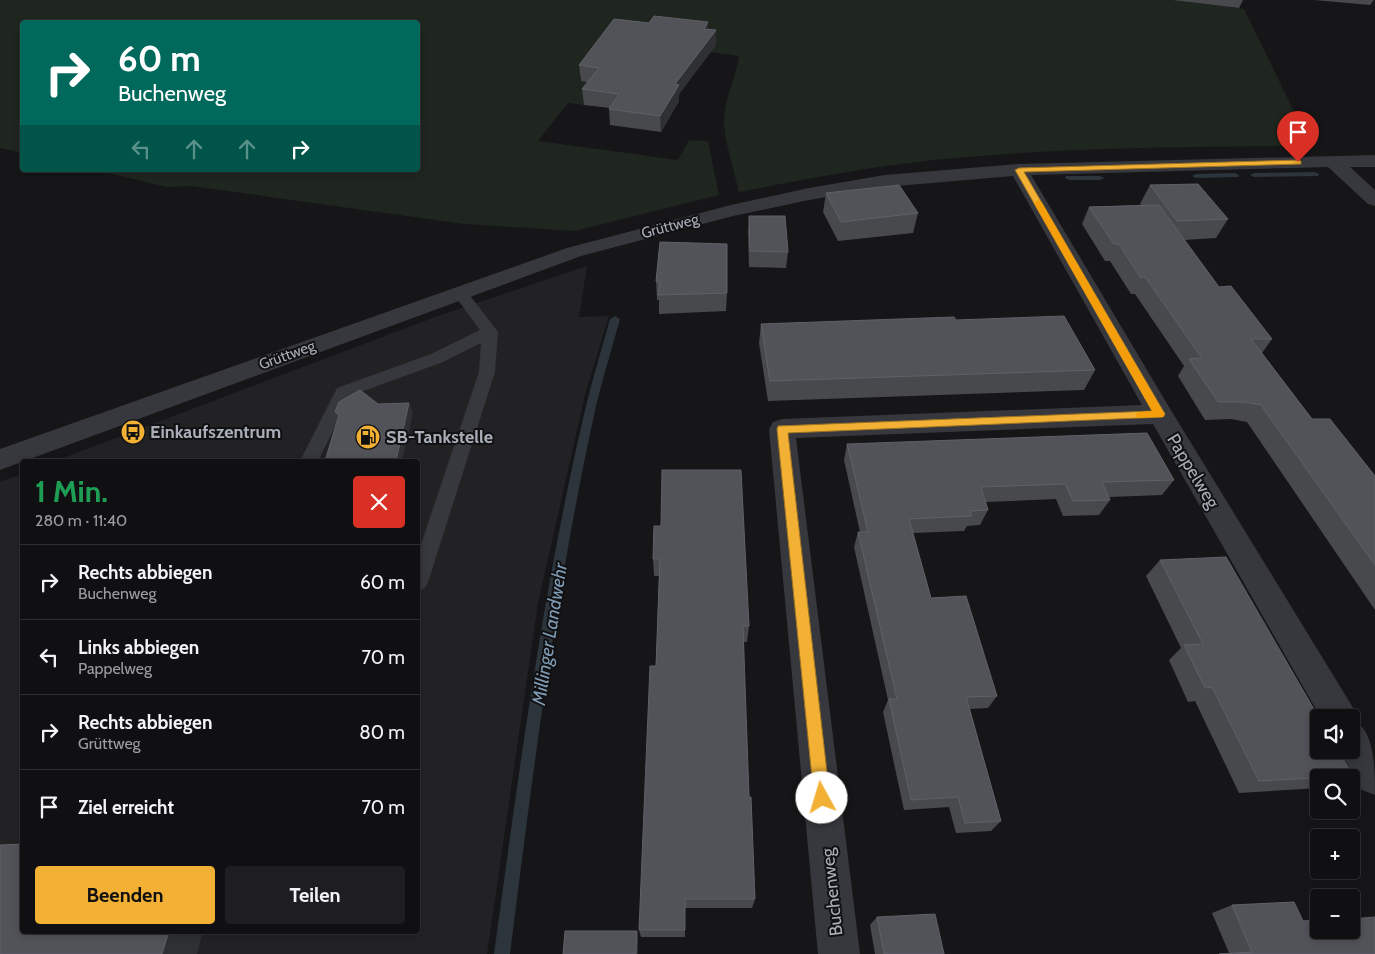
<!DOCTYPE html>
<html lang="de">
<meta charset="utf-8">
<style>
:root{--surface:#101012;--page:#1e1e20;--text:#f1f3f6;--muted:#9c9d9f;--line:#303032;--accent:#f2b134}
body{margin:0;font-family:Cabin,sans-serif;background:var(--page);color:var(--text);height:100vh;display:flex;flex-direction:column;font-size:19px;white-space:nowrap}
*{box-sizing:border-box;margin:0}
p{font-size:16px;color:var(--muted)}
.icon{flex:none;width:28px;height:28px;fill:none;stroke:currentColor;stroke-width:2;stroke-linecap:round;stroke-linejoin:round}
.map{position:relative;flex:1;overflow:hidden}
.details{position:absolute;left:20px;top:459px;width:400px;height:475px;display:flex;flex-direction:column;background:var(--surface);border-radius:5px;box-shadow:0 2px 8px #0003,0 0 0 1px var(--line)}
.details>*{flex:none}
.banner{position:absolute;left:20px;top:20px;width:400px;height:152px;border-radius:5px;box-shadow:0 2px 8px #0003,0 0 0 1px var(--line);background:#00695c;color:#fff;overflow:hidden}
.fabs{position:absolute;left:1310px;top:709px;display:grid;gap:10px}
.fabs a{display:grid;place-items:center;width:50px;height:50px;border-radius:5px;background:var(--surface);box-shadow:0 2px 8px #0003,0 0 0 1px var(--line);font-size:25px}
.pin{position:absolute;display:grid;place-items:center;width:42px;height:42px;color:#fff;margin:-51px -21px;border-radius:50% 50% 50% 0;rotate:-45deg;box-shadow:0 0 5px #0007}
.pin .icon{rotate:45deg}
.me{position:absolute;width:55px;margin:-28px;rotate:354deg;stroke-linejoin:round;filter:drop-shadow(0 0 4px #0008)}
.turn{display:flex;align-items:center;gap:18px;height:105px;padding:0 15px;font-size:22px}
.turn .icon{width:65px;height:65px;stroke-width:2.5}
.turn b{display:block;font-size:35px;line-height:42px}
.lanes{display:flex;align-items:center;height:48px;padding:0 15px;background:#0003;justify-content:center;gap:25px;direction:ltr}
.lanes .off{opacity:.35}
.round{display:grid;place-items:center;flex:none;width:52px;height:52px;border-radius:5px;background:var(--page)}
.summary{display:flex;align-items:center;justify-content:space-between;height:85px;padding:0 15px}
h1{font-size:30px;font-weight:800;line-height:38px;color:#1e9e55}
.primary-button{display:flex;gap:10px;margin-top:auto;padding:10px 15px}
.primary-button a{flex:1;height:58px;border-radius:5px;background:var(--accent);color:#111;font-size:20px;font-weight:800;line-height:58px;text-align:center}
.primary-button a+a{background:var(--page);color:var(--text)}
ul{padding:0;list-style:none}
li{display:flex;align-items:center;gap:15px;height:75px;padding:0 15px;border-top:1px solid var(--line)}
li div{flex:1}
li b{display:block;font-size:19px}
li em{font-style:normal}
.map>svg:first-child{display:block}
.built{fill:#222225}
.green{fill:#1e261f}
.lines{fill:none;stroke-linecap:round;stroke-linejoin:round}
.stream{fill:#2c353c;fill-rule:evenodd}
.service{fill:#37383d;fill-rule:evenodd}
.minor{fill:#37383d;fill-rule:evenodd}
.wall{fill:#47494d}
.shaded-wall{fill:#2f3033}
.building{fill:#525359;stroke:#5f6168}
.route{fill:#f2b134;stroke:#9d7322}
.slow{fill:#f59e0b}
.labels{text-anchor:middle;stroke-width:4;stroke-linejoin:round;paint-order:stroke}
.far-street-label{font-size:15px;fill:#a8adb8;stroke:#111113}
.poi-label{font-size:18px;font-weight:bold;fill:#a8adb8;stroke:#111113;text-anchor:start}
.street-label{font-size:18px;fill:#a8adb8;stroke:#111113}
.water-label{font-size:19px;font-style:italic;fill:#7f9bb3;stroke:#111113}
</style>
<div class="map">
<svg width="1375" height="954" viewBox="0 0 1375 954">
<rect width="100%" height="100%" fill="#161618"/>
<polygon class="built" points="587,266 579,317 609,316 585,395 538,603 487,954 0,954 0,482 22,474 22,931 418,931 418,461 55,461 435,317"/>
<path class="green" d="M0 0H1172L1244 9 1311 146C1192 147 1074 147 956 158 883 164 811 178 739 192 735 174 725 142 724 124 723 100 736 79 739 56L710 52 592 65 579 80 600 83 584 105 568 103 538 141 678 160 689 140 708 141 719 195 575 231 464 224 191 186 167 187 95 170H418V22H22V153L0 148Z"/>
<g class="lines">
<g class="stream">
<polygon points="1315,172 1319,174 1318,176 1254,177 1250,175 1254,173"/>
<polygon points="1235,173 1239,175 1238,177 1196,178 1192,176 1196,174"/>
<polygon points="1066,176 1100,176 1104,178 1100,180 1069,180 1065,178"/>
<path d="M615 316 620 319C612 348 603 377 596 406 556 587 533 771 510 954H494C519 771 543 587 586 406 593 377 602 348 610 319Z"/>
</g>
<polygon class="service" points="460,287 465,289 498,332 495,372 428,582 425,588 418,591 418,553 479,372 481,343 443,362 350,396 318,461 300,461 337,388 431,354 480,330 452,292 455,289"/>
<path class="minor" d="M1375 155V167H1350L1375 190V206L1368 204 1328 167 1031 175 1169 407 1352 706 1357 718 1356 722C1375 733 1375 771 1375 795L1362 790 1339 750H1351V718H1321L1153 424 796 438 860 954H818L769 429 773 422 782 419 1142 405 1013 176 885 187 809 200 733 216 581 256 0 470V449L567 248 731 205 809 188 885 175 1019 164Z"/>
</g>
<g class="wall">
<polygon points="1172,0 1243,0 1239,8"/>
<polygon points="1314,0 1374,0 1370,5"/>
<polygon points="708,22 708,29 716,30 716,45 679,94 679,101 661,132 610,125 609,109 610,108 584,105 582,89 588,82 581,81 579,65 649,23"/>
<polygon points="1150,185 1228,219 1216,238 1184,240 1219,287 1272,339 1262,353 1312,419 1375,476 1375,610 1247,422 1231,419 1205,420 1178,376 1184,366 1135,294 1131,294 1110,261 1105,261 1082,224 1089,207 1141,205 1140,204"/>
<polygon points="826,193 918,213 913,233 838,241 823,212"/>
<polygon points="749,216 788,252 786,268 749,267 748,232"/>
<polygon points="660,242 727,293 726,311 659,314 659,300 657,300 656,281"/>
<polygon points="956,320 1095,370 1084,390 768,401 759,343 761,324"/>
<polygon points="847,444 1174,480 1162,495 1109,497 1110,500 1099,515 1063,516 1056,499 986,502 988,510 980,525 967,526 964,531 913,533 931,598 997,696 988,708 970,709 1001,821 991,831 956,833 949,807 904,810 883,712 888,700 854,547 858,532 860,532 844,460"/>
<polygon points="654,526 749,626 747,642 743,642 749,797 755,899 752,908 685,908 685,937 641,937 639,930 656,666 659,576 654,576 653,559"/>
<polygon points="1160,560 1353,776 1350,778 1319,778 1319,788 1239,793 1195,701 1188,702 1169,660 1181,648 1146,576"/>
<polygon points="1232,905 1303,921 1375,954 1229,953 1212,913"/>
<polygon points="877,917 944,954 875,954 870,925"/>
</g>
<g class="shaded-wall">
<polygon points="708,22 708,37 704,29"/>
<polygon points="716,30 716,45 679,94 679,101 661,132 660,116 675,84"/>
<polygon points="409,403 413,413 402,461 396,461"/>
<polygon points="169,931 203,931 197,954 162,954"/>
<polygon points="637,931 638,937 638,954 636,954"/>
</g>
<g class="building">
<polygon points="654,16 708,22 704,29 716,30 675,84 679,85 660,116 609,109 619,94 582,89 599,68 579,65 614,19 649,23"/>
<polygon points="1198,184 1228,219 1177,221 1150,185"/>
<polygon points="899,185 918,213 841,222 826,193"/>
<polygon points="1159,205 1219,287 1231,286 1272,339 1251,339 1312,419 1330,419 1375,476 1375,565 1261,405 1244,402 1218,402 1189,359 1202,358 1145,277 1140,277 1119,244 1114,244 1089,207"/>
<polygon points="749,216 785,216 788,252 750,251"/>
<polygon points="660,242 727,244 727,293 658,295 660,282 656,281"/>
<polygon points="1064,316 1095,370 770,381 761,324 954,317 956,320"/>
<polygon points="360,390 378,404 409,403 396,461 325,461 339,415 335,412 339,402"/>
<polygon points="1147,433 1174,480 1102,482 1110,500 1073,501 1065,484 981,487 988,510 970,511 972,516 909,519 931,598 966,596 997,696 966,697 1001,821 965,823 958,797 911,800 889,699 897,699 858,532 868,532 847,444"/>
<polygon points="662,470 741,470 749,626 743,626 749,797 751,797 755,899 685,899 685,930 639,930 650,666 656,666 660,559 653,559 654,526 661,526"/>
<polygon points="1226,557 1319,718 1319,750 1338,750 1353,776 1259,781 1212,687 1205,688 1184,645 1203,644 1160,560"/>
<polygon points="22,844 22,931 169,931 162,954 0,954 0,845"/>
<polygon points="1294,902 1303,921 1319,920 1319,930 1351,930 1351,919 1375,917 1375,954 1219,954 1252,952 1232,905"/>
<polygon points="935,914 944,954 884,954 877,917"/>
<polygon points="565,931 637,931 636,954 563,954"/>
</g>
<polygon class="route" points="1298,160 1301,161 1301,164 1024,172 1165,414 1163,417 788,433 830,798 827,804 822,806 817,804 814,798 777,429 778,426 1152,411 1015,170 1019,168"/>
<polygon class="slow" points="1038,200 1042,203 1163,412 1165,414 1163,417 1138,418 1136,415 1138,412 1152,411 1034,203"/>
<defs>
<symbol id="bus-disc" viewBox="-11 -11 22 22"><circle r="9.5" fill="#f2b134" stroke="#111113"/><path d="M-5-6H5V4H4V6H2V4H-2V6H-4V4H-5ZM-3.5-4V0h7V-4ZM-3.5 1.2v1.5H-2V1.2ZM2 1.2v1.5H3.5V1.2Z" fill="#111"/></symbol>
<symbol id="fuel-disc" viewBox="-11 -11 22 22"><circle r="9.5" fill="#f2b134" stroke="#111113"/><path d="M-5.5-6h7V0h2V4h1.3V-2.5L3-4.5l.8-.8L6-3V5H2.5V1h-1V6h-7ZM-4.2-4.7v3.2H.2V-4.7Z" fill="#111"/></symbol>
</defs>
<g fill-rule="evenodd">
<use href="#bus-disc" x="119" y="418" width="28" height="28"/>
<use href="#fuel-disc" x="354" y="423" width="28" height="28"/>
</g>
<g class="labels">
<g class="far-street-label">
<text transform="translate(670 226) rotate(-15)" y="5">Grüttweg</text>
<text transform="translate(287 355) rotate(-20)" y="5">Grüttweg</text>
</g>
<g class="poi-label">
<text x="150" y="438">Einkaufszentrum</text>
<text x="386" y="443">SB-Tankstelle</text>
</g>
<g class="street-label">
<text transform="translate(1193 471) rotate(59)" y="6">Pappelweg</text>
<text transform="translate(832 892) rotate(-96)" y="6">Buchenweg</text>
</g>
<g class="water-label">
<text transform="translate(549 634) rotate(-81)" y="7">Millinger Landwehr</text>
</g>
</g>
</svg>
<div class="fabs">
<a><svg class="icon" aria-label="sound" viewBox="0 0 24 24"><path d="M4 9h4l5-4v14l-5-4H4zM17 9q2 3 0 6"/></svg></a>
<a><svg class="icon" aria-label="search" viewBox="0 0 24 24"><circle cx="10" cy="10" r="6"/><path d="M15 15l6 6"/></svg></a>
<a>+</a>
<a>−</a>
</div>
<div class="pin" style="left:1298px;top:162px;background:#d93025"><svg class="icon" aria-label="arrive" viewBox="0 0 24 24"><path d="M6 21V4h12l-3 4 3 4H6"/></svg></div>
<svg class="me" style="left:822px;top:798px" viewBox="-20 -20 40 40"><circle r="19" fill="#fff"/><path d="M0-13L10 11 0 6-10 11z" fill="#f2b134"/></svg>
<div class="banner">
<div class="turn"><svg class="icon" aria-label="right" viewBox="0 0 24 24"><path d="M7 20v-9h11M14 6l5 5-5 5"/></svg><div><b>60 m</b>Buchenweg</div></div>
<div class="lanes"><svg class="icon off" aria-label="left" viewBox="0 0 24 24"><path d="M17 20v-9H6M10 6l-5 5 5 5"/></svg><svg class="icon off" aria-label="ahead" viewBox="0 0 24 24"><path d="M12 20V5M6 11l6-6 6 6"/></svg><svg class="icon off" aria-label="ahead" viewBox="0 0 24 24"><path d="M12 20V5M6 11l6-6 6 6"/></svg><svg class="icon" aria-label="right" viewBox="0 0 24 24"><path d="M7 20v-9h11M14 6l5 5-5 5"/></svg></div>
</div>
<section class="details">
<div class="summary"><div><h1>1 Min.</h1><p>280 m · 11:40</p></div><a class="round" style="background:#d93025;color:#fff"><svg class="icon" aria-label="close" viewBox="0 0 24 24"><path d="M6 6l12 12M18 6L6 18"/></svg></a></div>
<ul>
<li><svg class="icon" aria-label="right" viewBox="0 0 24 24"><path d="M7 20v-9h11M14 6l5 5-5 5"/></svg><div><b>Rechts abbiegen</b><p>Buchenweg</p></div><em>60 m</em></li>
<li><svg class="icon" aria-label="left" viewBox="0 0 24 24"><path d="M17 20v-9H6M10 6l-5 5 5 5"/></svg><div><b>Links abbiegen</b><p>Pappelweg</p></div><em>70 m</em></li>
<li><svg class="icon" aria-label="right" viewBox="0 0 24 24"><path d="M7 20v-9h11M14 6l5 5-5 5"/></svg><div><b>Rechts abbiegen</b><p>Grüttweg</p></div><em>80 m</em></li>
<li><svg class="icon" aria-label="arrive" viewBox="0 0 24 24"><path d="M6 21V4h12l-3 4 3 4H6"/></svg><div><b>Ziel erreicht</b></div><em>70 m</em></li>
</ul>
<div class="primary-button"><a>Beenden</a><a>Teilen</a></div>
</section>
</div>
